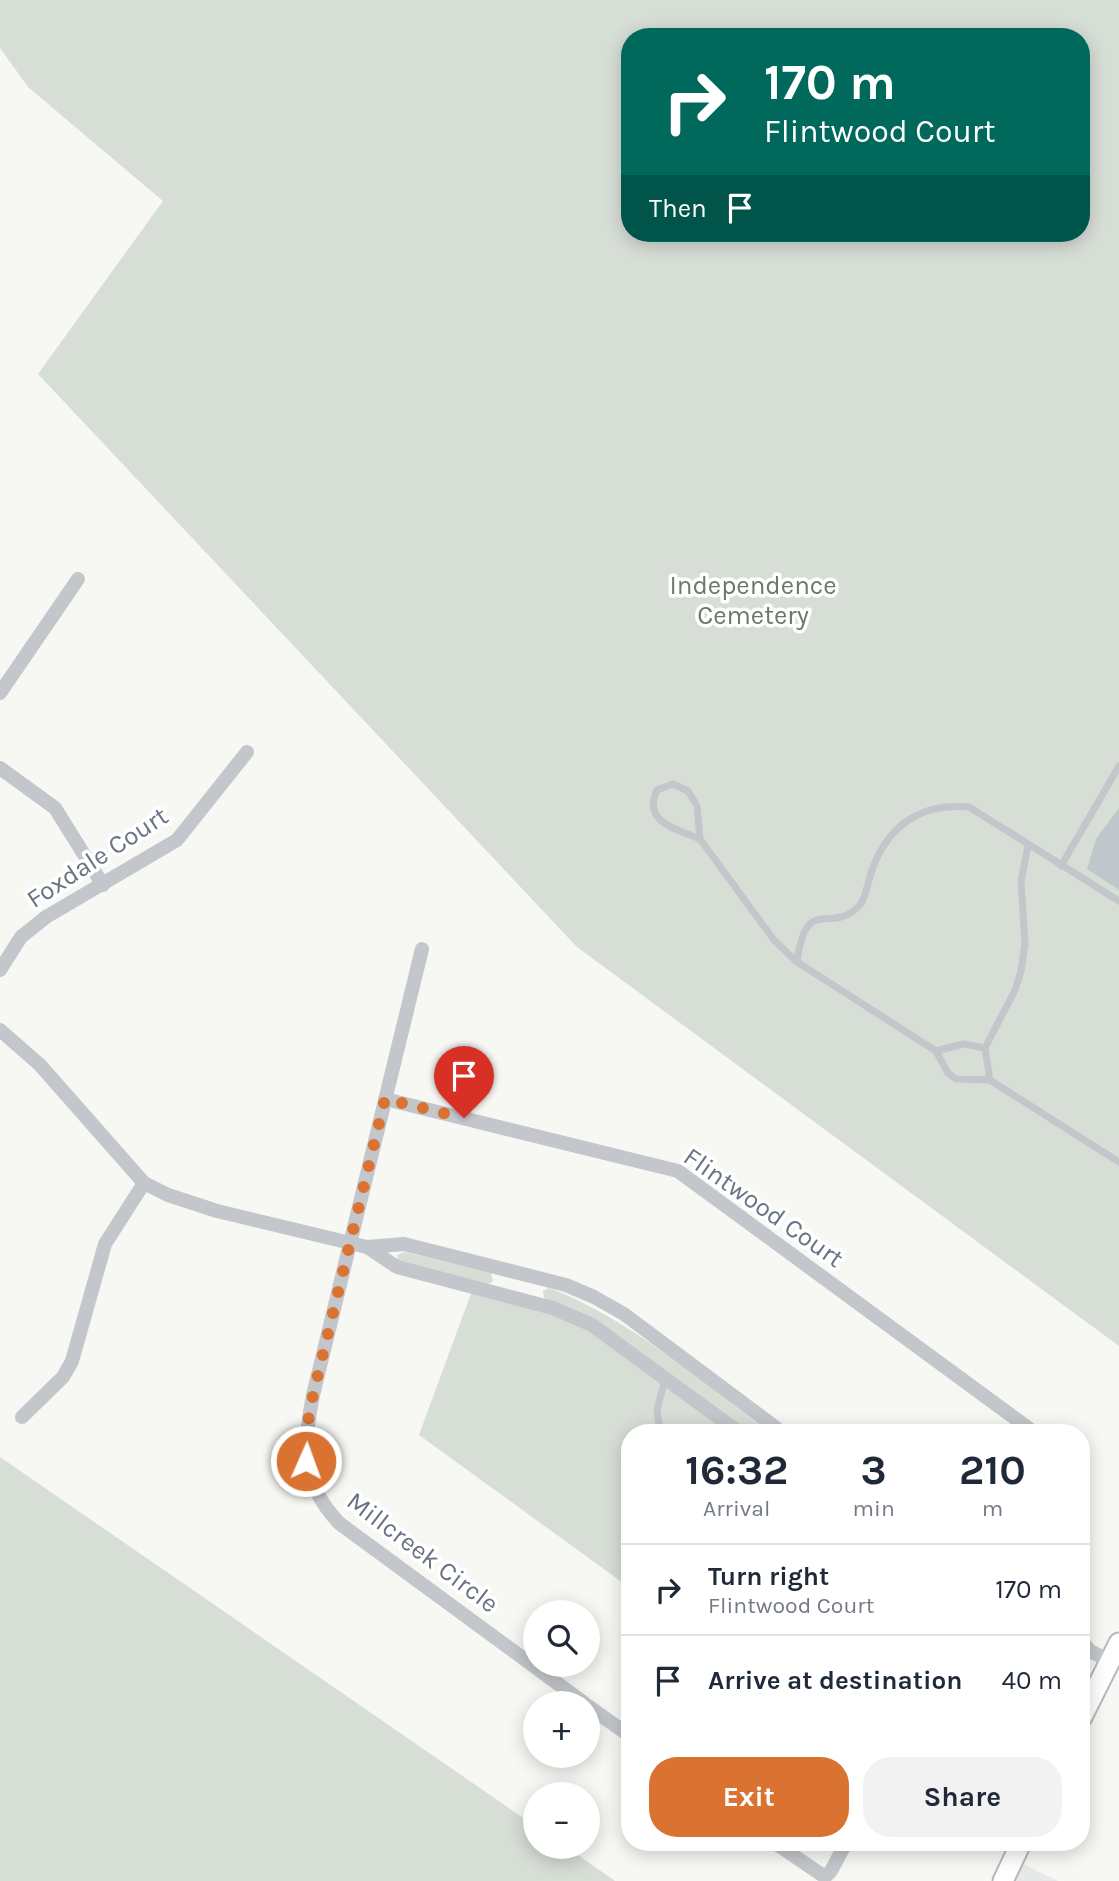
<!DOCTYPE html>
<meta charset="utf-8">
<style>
:root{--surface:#fff;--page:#f2f2f3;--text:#1f2937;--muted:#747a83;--line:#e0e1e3;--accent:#da7331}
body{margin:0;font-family:Karla,sans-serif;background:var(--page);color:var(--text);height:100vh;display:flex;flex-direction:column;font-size:26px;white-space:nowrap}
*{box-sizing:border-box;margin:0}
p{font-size:23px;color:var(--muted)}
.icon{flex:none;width:38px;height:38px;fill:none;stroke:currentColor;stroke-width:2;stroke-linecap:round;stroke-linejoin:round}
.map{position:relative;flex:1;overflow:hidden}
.drawer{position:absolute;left:621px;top:1424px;width:469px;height:427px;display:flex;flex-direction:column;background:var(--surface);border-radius:28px;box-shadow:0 4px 18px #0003}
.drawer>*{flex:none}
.banner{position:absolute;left:621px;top:28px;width:469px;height:214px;border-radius:28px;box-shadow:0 4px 18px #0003;background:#00695c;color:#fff;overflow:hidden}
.tools{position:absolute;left:523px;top:1600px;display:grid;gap:14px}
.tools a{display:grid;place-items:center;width:77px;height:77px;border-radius:50%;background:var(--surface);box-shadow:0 4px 18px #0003;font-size:35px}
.pin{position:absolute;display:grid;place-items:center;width:60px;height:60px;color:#fff;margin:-72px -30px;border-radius:50% 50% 50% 0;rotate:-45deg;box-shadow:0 0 7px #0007}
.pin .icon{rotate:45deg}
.me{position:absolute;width:77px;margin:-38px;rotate:2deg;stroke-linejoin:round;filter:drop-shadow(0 0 5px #0008)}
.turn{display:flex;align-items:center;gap:24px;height:147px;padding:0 28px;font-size:32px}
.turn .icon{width:91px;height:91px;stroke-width:2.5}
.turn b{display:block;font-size:49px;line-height:60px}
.then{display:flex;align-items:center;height:66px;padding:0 28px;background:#0003;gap:14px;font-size:26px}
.eta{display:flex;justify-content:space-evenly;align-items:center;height:119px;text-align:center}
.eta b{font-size:42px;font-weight:700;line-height:49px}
.primary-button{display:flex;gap:14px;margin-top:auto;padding:14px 28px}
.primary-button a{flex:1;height:80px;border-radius:28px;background:var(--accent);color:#fff;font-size:28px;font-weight:700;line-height:80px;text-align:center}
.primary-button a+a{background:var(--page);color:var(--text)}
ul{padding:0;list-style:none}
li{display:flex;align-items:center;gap:21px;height:91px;padding:0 28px;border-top:2px solid var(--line)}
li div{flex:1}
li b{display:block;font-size:26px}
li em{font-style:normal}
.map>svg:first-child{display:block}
.built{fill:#e7e8e8}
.green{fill:#d7ded6;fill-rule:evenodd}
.water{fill:#bfc6cc}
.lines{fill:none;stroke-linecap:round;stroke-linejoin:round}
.secondary-casing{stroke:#b6b9be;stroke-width:23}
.lane{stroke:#c3c6ca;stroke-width:7}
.street{stroke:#c3c6ca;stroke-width:14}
.secondary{stroke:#fff;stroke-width:19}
.route{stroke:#da7331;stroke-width:12;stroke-dasharray:0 21.6}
.labels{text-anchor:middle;stroke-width:7;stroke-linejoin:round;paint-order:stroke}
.park-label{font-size:26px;fill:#677b66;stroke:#fff}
.street-label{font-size:26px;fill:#687384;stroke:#fff}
</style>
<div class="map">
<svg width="1119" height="1881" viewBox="0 0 1119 1881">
<rect width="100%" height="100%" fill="#f7f7f4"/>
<polygon class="built" points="1013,1859 1058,1881 1003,1881"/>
<g class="green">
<path d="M0 0H1119V1346L577 947 38 374 163 201 28 87 0 48ZM630 37H1082V233H630Z"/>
<polygon points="405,1252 491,1273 493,1281 489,1284 398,1261 397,1255"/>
<polygon points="473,1288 592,1325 740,1433 630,1433 630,1588 419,1435"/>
<path d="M549 1288C632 1320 700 1381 771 1433H751L616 1334 544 1298 543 1291Z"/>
<polygon points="0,1457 535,1826 536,1846 565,1846 615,1881 0,1881"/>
</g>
<polygon class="water" points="1119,808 1119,890 1087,869 1096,839"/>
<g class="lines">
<defs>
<g id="secondary">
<polyline points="1082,1717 1119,1643"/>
<polyline points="1003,1881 1021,1843"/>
</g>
</defs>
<use href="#secondary" class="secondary-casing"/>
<g class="lane">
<path d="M700 839C676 829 642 822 657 790L673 784 688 791 697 806 700 839 774 940 797 962"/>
<polyline points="1061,866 1119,766"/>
<path d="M1119 901 969 807C919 803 887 826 871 873 867 884 866 900 857 908 829 934 806 894 797 962L936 1051 948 1073 956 1079 990 1080 1119 1162"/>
<polyline points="985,1048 1015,990 1021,971 1025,944 1021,881 1028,846"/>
<polyline points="936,1051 963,1044 985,1048 990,1080"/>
<polyline points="660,1433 657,1410 665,1379"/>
</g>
<g class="street">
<polyline points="0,693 78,579"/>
<polyline points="0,768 55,808 103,885"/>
<path d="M422 949 313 1395C303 1449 300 1481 339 1523L584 1703"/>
<polyline points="0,970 21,937 46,917 177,840 247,752"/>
<polyline points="0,1030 40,1065 144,1183 168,1195 217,1211 367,1247 397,1267 553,1308 592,1325 740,1433"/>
<polyline points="385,1099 678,1171 1035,1433"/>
<polyline points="367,1247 404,1244 566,1285 594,1297 624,1314 783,1433"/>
<polyline points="22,1417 63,1377 72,1361 105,1244 144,1183"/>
<polyline points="1082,1641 1090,1651 1110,1661"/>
<polyline points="588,1706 630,1736"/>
<polyline points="775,1843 825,1877 831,1871 846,1843"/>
</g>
<use href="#secondary" class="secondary"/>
</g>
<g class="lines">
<polyline class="route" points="306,1461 305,1437 313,1395 385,1099 464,1118"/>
</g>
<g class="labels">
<g class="park-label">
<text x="753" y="594">Independence<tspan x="753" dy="30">Cemetery</tspan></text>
</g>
<g class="street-label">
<text transform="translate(97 857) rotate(-33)" y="9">Foxdale Court</text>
<text transform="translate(764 1207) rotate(35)" y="9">Flintwood Court</text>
<text transform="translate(423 1552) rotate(37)" y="9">Millcreek Circle</text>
</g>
</g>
</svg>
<div class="tools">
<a><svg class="icon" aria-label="search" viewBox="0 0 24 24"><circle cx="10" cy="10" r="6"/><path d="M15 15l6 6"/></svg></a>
<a>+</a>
<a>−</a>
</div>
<div class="pin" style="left:464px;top:1118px;background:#d93025"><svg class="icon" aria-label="arrive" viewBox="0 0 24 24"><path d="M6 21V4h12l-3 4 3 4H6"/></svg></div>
<svg class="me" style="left:306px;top:1461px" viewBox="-20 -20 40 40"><circle r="17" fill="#da7331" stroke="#fff" stroke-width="3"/><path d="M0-11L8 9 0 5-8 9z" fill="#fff"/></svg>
<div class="banner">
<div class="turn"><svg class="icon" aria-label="right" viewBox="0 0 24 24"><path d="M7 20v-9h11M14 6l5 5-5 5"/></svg><div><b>170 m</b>Flintwood Court</div></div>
<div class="then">Then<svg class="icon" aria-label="arrive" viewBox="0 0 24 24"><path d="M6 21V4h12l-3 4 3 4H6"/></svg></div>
</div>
<section class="drawer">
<div class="eta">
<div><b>16:32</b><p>Arrival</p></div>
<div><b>3</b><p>min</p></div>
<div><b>210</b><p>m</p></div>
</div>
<ul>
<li><svg class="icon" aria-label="right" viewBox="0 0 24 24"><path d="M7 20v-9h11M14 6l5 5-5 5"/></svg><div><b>Turn right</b><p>Flintwood Court</p></div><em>170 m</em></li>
<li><svg class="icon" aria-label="arrive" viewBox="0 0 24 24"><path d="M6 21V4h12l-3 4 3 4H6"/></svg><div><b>Arrive at destination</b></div><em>40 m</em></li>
</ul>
<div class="primary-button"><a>Exit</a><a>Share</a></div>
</section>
</div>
